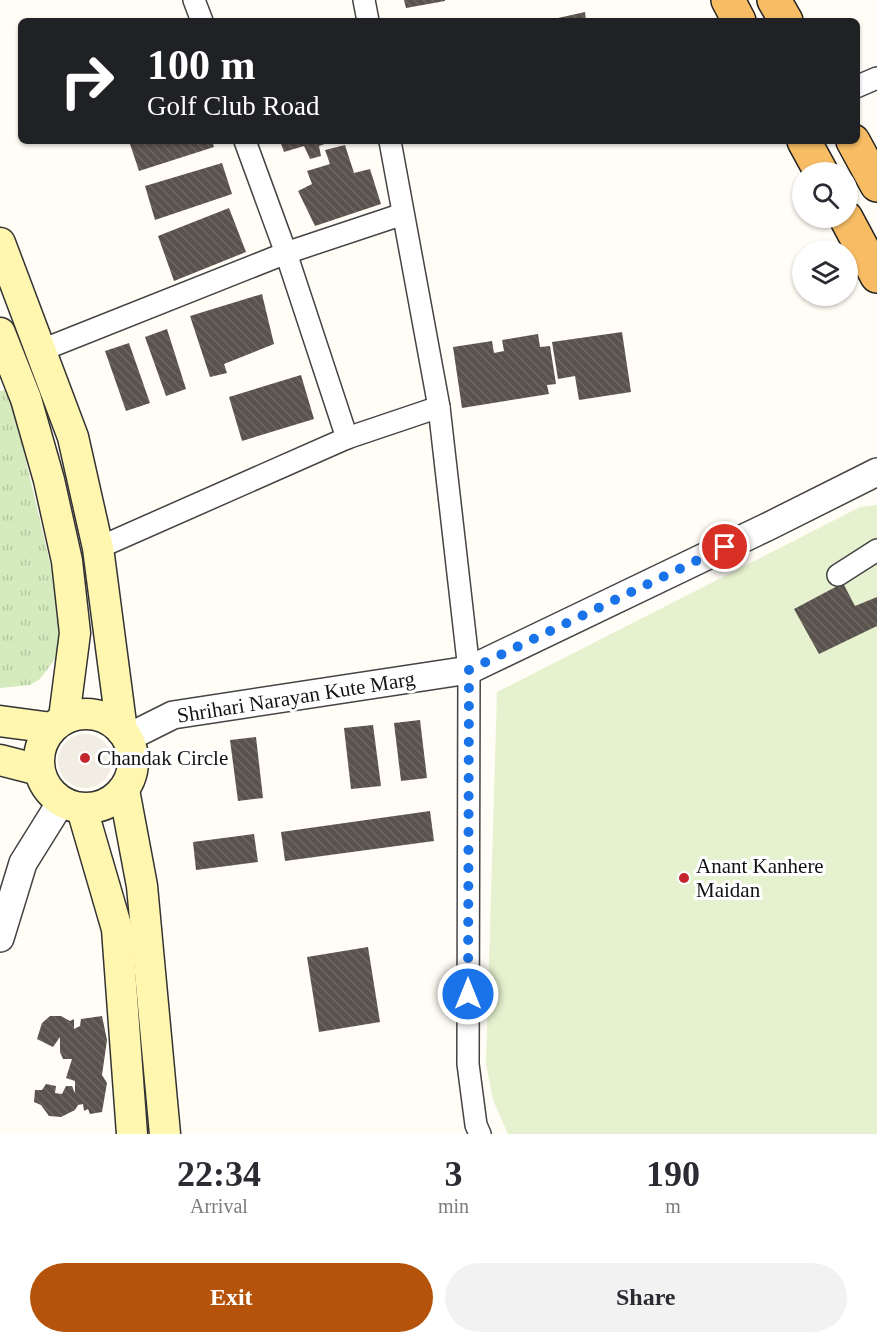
<!DOCTYPE html>
<style>
:root{--surface:#fff;--page:#f2f2f3;--text:#2b2b33;--muted:#7c7c81;--accent:#b45309}
body{margin:0;font-family:"Times New Roman",serif;background:var(--page);color:var(--text);height:100vh;display:flex;flex-direction:column;font-size:22px;white-space:nowrap}
*{box-sizing:border-box;margin:0}
p{font-size:20px;color:var(--muted)}
.icon{flex:none;width:33px;height:33px;fill:none;stroke:currentColor;stroke-width:2;stroke-linecap:round;stroke-linejoin:round}
.map{position:relative;height:1134px;overflow:hidden}
.side{display:flex;flex-direction:column;background:var(--surface);flex:1}
.side>*{flex:none}
.top-card{position:absolute;left:18px;top:18px;width:842px;height:126px;border-radius:9px;box-shadow:0 2px 4px #0004;background:#202124;color:#fff;overflow:hidden}
.controls{position:absolute;left:792px;top:162px;display:grid;gap:12px}
.controls a{display:grid;place-items:center;width:66px;height:66px;border-radius:50%;background:var(--surface);box-shadow:0 2px 4px #0004;font-size:30px}
.pin{position:absolute;display:grid;place-items:center;width:51px;height:51px;color:#fff;margin:-26px;border:3px solid #fff;border-radius:50%;box-shadow:0 2px 6px #0007}
.me{position:absolute;width:66px;margin:-33px;rotate:0deg;stroke-linejoin:round;filter:drop-shadow(0 0 4px #0008)}
.turn{display:flex;align-items:center;gap:21px;height:126px;padding:0 30px;font-size:27px}
.turn .icon{width:78px;height:78px;stroke-width:2.5}
.turn b{display:block;font-size:42px;line-height:51px}
.eta{display:flex;justify-content:space-evenly;align-items:center;height:102px;text-align:center}
.eta b{font-size:36px;font-weight:700;line-height:42px}
.action{display:flex;gap:12px;margin-top:auto;padding:12px 30px}
.action a{flex:1;height:69px;border-radius:36px;background:var(--accent);color:#fff;font-size:24px;font-weight:700;line-height:69px;text-align:center}
.action a+a{background:var(--page);color:var(--text)}
.map>svg:first-child{display:block}
.grass{fill:url(#grass-tufts)}
.pitch{fill:#e6f2cf}
.plaza{fill:#f1ede2}
.building{fill:url(#building-back-hatch)}
.lines{fill:none;stroke-linecap:round;stroke-linejoin:round}
.minor-casing{stroke:#444;stroke-width:24}
.tertiary-casing{stroke:#444;stroke-width:30}
.secondary-casing{stroke:#333;stroke-width:33}
.trunk-casing{stroke:#222;stroke-width:36}
.minor{stroke:#fff;stroke-width:21}
.tertiary{stroke:#fff;stroke-width:27}
.secondary{stroke:#fff6b0;stroke-width:30}
.trunk{stroke:#f7bc64;stroke-width:33}
.route{stroke:#1a73e8;stroke-width:10;stroke-dasharray:0 18}
.poi-dot{fill:#c4262e;stroke:#fff;stroke-width:2}
.labels{text-anchor:middle;stroke-width:6;stroke-linejoin:round;paint-order:stroke}
.street-label{font-size:21px;fill:#111;stroke:#fff}
.poi-label{font-size:21px;fill:#111;stroke:#fff;text-anchor:start}
</style>
<div class="map">
<svg width="877" height="1134" viewBox="0 0 877 1134">
<defs>
<pattern id="grass-tufts" width="24" height="20" patternUnits="userSpaceOnUse" patternTransform="scale(1.5)"><rect width="24" height="20" fill="#d5ebbd"/><path d="M3 7l-1-3M5 7V3M7 7l1-3M15 17l-1-3M17 17v-4M19 17l1-3" fill="none" stroke="#b6c8a1"/></pattern>
<pattern id="building-back-hatch" width="6" height="6" patternUnits="userSpaceOnUse" patternTransform="scale(1.5)"><rect width="6" height="6" fill="#5a524d"/><path d="M-1 5l2 2M0 0l6 6M5-1l2 2" fill="none" stroke="#6d6662"/></pattern>
</defs>
<rect width="100%" height="100%" fill="#fffdf5"/>
<polygon class="grass" points="9,389 59,601 61,651 40,679 30,685 0,688 0,391"/>
<polygon class="pitch" points="877,505 877,1134 508,1134 493,1100 486,1064 497,692 860,507"/>
<circle class="plaza" cx="85" cy="761" r="27"/>
<g class="building">
<polygon points="404,0 445,0 445,1 406,8"/>
<polygon points="585,12 586,21 549,21 549,20"/>
<polygon points="129,141 212,141 214,147 139,171"/>
<polygon points="280,141 333,141 319,146 321,156 310,159 304,146 284,152"/>
<polygon points="345,145 354,173 370,169 381,204 315,226 298,191 312,184 307,171 330,164 325,150"/>
<polygon points="222,163 232,194 155,220 145,186"/>
<polygon points="229,208 246,252 174,281 158,236"/>
<polygon points="262,294 274,344 224,364 227,373 210,377 190,316"/>
<polygon points="167,329 186,389 166,396 145,337"/>
<polygon points="622,332 631,392 579,400 575,376 558,379 552,342"/>
<polygon points="538,334 540,347 550,346 556,384 547,385 549,394 462,408 453,347 492,341 494,353 504,351 502,340"/>
<polygon points="129,343 150,403 126,411 105,351"/>
<polygon points="301,375 314,419 242,441 229,397"/>
<polygon points="843,583 855,606 877,597 877,626 819,654 794,609"/>
<polygon points="420,720 427,778 401,781 394,723"/>
<polygon points="373,725 381,786 351,789 344,728"/>
<polygon points="256,737 263,798 238,801 230,740"/>
<polygon points="430,811 434,841 285,861 281,832"/>
<polygon points="254,834 258,862 196,870 193,842"/>
<polygon points="368,947 380,1022 319,1032 307,957"/>
<polygon points="50,1016 61,1016 70,1021 74,1019 74,1029 80,1026 81,1019 102,1016 107,1040 102,1075 107,1083 102,1112 90,1114 88,1109 84,1111 83,1104 78,1105 75,1110 61,1117 49,1116 41,1105 34,1102 35,1090 42,1090 46,1084 56,1086 55,1093 62,1094 66,1086 72,1086 75,1093 75,1081 66,1078 72,1059 63,1059 60,1052 60,1037 53,1047 37,1039 42,1023"/>
</g>
<g class="lines">
<defs>
<g id="minor">
<polyline points="194,0 202,21"/>
<polyline points="364,0 368,21"/>
<polyline points="856,87 877,78"/>
<polyline points="245,141 286,253 347,438"/>
<polyline points="390,141 439,407 469,670 468,1064 476,1125 480,1134"/>
<polyline points="42,350 286,253 403,214"/>
<polyline points="98,548 347,438 439,407"/>
<polyline points="838,575 877,550"/>
</g>
<g id="tertiary">
<polyline points="127,738 173,715 469,670 767,527 877,472"/>
<polyline points="0,938 23,863 61,802"/>
</g>
<g id="secondary">
<polyline points="0,243 73,437 98,548 122,731"/>
<polyline points="0,333 26,399 49,480 67,561 75,633 64,718"/>
<circle cx="86" cy="761" r="47"/>
<polyline points="0,721 52,728"/>
<polyline points="0,760 39,770"/>
<polyline points="124,790 142,886 165,1134"/>
<polyline points="82,809 117,929 132,1134"/>
</g>
<g id="trunk">
<polyline points="728,0 739,21"/>
<polyline points="774,0 786,21"/>
<polyline points="804,141 821,172"/>
<polyline points="853,141 877,185"/>
<polyline points="846,218 877,276"/>
</g>
</defs>
<use href="#minor" class="minor-casing"/>
<use href="#tertiary" class="tertiary-casing"/>
<use href="#secondary" class="secondary-casing"/>
<use href="#trunk" class="trunk-casing"/>
<use href="#minor" class="minor"/>
<use href="#tertiary" class="tertiary"/>
<use href="#secondary" class="secondary"/>
<use href="#trunk" class="trunk"/>
</g>
<g class="lines">
<polyline class="route" points="468,994 469,670 725,547"/>
</g>
<g class="poi-dot">
<circle cx="85" cy="758" r="6"/>
<circle cx="684" cy="878" r="6"/>
</g>
<g class="labels">
<g class="street-label">
<text transform="translate(296 697) rotate(-9)" y="7">Shrihari Narayan Kute Marg</text>
</g>
<g class="poi-label">
<text x="97" y="765">Chandak Circle</text>
<text x="696" y="873">Anant Kanhere<tspan x="696" dy="24">Maidan</tspan></text>
</g>
</g>
</svg>
<div class="controls">
<a><svg class="icon" aria-label="search" viewBox="0 0 24 24"><circle cx="10" cy="10" r="6"/><path d="M15 15l6 6"/></svg></a>
<a><svg class="icon" aria-label="layers" viewBox="0 0 24 24"><path d="M12 4l9 5-9 5-9-5zM3 14l9 5 9-5"/></svg></a>
</div>
<div class="pin" style="left:725px;top:547px;background:#d93025"><svg class="icon" aria-label="arrive" viewBox="0 0 24 24"><path d="M6 21V4h12l-3 4 3 4H6"/></svg></div>
<svg class="me" style="left:468px;top:994px" viewBox="-20 -20 40 40"><circle r="17" fill="#1a73e8" stroke="#fff" stroke-width="3"/><path d="M0-11L8 9 0 5-8 9z" fill="#fff"/></svg>
<div class="top-card">
<div class="turn"><svg class="icon" aria-label="right" viewBox="0 0 24 24"><path d="M7 20v-9h11M14 6l5 5-5 5"/></svg><div><b>100 m</b>Golf Club Road</div></div>
</div>
</div>
<section class="side">
<div class="eta">
<div><b>22:34</b><p>Arrival</p></div>
<div><b>3</b><p>min</p></div>
<div><b>190</b><p>m</p></div>
</div>
<div class="action"><a>Exit</a><a>Share</a></div>
</section>
